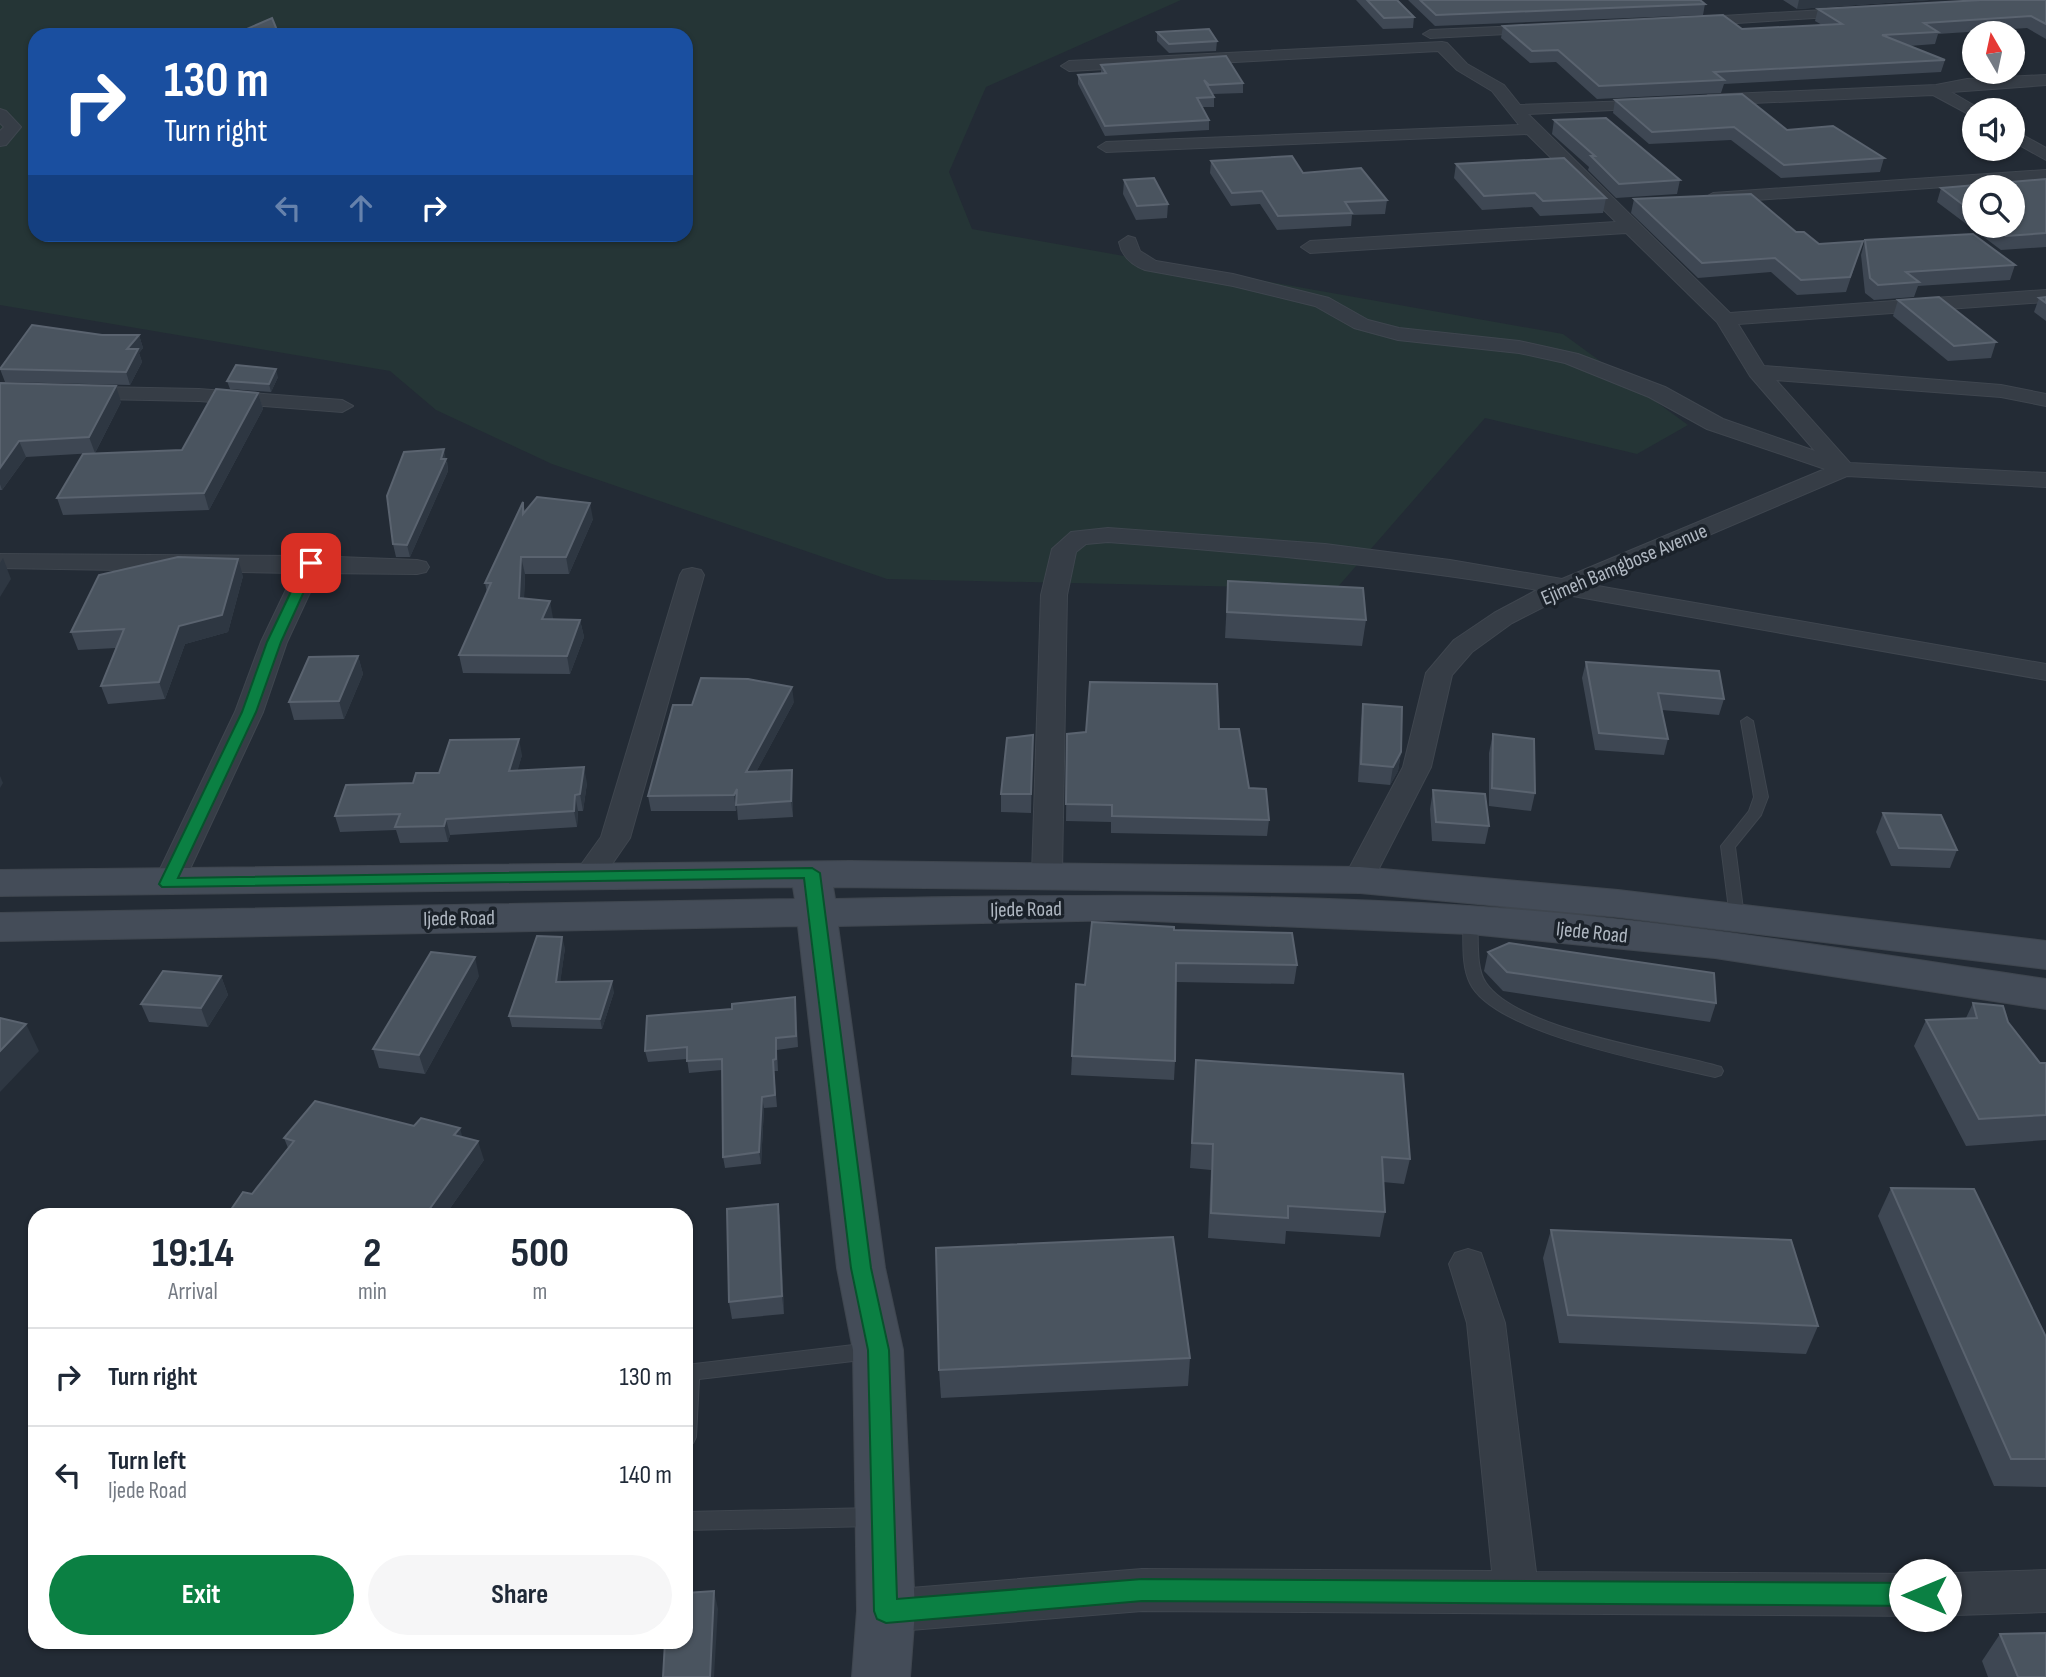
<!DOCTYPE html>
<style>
:root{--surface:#fff;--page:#f6f6f7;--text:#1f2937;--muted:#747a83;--line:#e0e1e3;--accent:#0b8043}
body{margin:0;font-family:"Sofia Sans Condensed",sans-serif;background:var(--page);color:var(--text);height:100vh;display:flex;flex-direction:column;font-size:26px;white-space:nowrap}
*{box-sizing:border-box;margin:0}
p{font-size:23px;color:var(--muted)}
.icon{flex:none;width:38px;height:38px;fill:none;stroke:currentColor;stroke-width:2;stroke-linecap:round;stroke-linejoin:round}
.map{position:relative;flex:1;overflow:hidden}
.side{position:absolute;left:28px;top:1208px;width:665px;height:441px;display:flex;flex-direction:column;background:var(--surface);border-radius:21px;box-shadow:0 2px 5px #0004}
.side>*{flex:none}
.top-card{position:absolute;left:28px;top:28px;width:665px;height:214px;border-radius:21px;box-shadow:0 2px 5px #0004;background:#1a4fa0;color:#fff;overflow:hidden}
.needle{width:46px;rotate:351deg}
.fabs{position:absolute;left:1962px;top:21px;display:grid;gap:14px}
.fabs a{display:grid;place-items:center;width:63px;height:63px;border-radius:50%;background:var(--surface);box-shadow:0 2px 5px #0004;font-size:35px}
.pin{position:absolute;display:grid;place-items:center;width:60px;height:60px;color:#fff;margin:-30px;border-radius:14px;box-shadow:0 4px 10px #0006}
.me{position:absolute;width:77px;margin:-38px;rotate:270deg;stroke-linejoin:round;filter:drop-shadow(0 0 5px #0008)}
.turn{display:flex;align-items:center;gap:24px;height:147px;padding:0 21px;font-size:32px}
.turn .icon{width:91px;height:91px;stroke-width:2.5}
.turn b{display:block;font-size:49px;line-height:60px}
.lanes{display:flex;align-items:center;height:66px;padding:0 21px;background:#0003;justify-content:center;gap:35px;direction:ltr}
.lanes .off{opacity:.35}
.eta{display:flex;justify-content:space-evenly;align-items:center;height:119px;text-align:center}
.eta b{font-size:42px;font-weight:700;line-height:49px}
.action{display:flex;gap:14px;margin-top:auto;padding:14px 21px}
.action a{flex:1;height:80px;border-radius:42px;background:var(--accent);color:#fff;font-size:28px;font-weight:700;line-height:80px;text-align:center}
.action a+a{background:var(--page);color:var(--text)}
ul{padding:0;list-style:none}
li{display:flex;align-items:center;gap:21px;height:98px;padding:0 21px;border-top:2px solid var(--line)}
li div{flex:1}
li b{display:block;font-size:26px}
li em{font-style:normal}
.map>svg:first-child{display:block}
.green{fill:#253536;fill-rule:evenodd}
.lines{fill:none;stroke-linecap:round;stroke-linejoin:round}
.service-casing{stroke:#3f464f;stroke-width:2}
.minor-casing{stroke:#3f464f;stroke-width:2}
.secondary-casing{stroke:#3f464f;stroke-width:2}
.service{fill:#363d46;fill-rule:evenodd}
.minor{fill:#363d46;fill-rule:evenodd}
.secondary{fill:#444c58;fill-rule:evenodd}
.wall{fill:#3e4753;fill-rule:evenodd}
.shaded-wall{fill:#2e3742}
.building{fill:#4a545f;stroke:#5a636f;stroke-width:2}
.route{fill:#0b8043;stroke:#07532c;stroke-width:2}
.labels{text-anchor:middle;stroke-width:7;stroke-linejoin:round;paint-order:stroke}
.street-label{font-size:21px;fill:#b0b8c2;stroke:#1b222a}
</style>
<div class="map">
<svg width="2046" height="1677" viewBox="0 0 2046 1677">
<rect width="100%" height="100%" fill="#232b35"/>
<path class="green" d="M0 0H1181L986 87 949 172 972 229 1563 334 1688 425 1637 454 1485 418 1336 589 887 579 552 464 436 410 390 371 0 305ZM35 35H686V234H35Z"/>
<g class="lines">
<defs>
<g id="service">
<polygon points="1747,717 1753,721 1768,797 1761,815 1735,847 1744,917 1737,922 1730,917 1721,846 1749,811 1754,797 1741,721"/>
<path d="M1470 915 1477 920C1479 938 1475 968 1486 983 1519 1031 1665 1050 1721 1067L1723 1071 1721 1075 1715 1077C1661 1064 1494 1034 1470 983 1461 965 1464 940 1463 920Z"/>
<polygon points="870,1343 877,1345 879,1351 877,1357 870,1359 699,1379 696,1437 693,1443 686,1446 686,1365"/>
<polygon points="874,1508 881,1511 884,1517 881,1523 874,1526 686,1530 686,1512"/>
</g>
<g id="minor">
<polygon points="1857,8 1862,9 1862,15 1690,26 1683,22 1690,18"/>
<polygon points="1542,25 1549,29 1547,32 1430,38 1423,34 1430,30"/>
<path d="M1442 42 1447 43 1467 64 1504 85 1520 105 1661 100V106L1655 108 1528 114 1730 313 2046 290V302L1738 324 1764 366 2001 385 2046 394V406L2001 397 1776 380 1850 463 2046 473V487L1847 476 1592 585 2046 664V680L1567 595 1512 623 1472 652 1452 675 1431 767 1373 880 1369 887 1358 890 1347 887 1343 880 1403 767 1426 673 1454 640 1494 613 1537 590C1394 565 1252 553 1108 542L1086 544 1076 552 1067 595 1062 873 1058 880 1047 883 1036 880 1032 873 1041 595 1052 549 1071 532 1108 528 1325 544 1450 560 1562 579 1825 469 1707 429 1649 397 1565 363 1519 353 1398 340 1354 328 1315 306 1233 286 1145 270C1132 265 1122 257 1119 242L1128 236 1135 238 1140 251 1156 261 1233 274 1329 298 1368 320 1399 328 1519 341 1578 354 1665 387 1723 419 1815 451 1750 376 1717 322 1626 233 1310 253 1301 247 1310 241 1616 222 1527 134 1106 152 1098 147 1106 142 1519 125 1492 91 1457 70 1438 51 1069 71 1061 66 1069 61Z"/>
<polygon points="2046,75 2046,85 1951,92 1980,109 1974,110 1974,117 1933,95 1708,105 1700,100 1708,95 1936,85 1967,79"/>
<polygon points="0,109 6,111 21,127 6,145 0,146 0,131 4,127 0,123"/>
<polygon points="2012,129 2046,148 2046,160 2012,141"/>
<polygon points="2046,170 2046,180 1713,203 1704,198 1713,193"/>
<polygon points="0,385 199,389 342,400 353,406 342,412 199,401 0,397"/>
<polygon points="0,554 311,556 417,560 426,562 429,567 426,572 417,574 319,573 287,642 263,712 183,884 179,891 168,894 157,891 153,884 235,712 261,642 294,573 0,568"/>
<polygon points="692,568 701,570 704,575 630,838 599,883 588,886 577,883 573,876 601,837 680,575 683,570"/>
<polygon points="1468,1249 1481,1253 1505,1323 1536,1572 1925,1574 2046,1570 2046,1612 1925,1616 1142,1611 886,1632 870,1626 864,1611 870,1596 886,1590 1142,1569 1492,1571 1467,1323 1449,1264 1455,1253"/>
</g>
<path id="secondary" d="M850 861 1360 867 1618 890 2046 941V969L1618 917 1360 893 833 887 835 899C1046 895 1258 892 1470 906 1663 919 1855 951 2046 979V1009L1715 958 1470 934 1127 920 838 926 885 1268 903 1350 915 1611 910 1677H852L857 1611 853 1350 837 1268 798 926 0 941V913L795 899 793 887 0 896V870Z"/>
</defs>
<use href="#service" class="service-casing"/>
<use href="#minor" class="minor-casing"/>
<use href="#secondary" class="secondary-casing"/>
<use href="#service" class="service"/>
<use href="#minor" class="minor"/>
<use href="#secondary" class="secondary"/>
</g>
<g class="wall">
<polygon points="1356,0 1397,0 1414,17 1413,28 1383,29"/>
<polygon points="1408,0 1700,0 1705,4 1703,15 1435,26"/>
<polygon points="1783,0 1930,0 1797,9"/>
<polygon points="2046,0 2046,39 2027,28 1938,34 1935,44 1909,46 1945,60 1941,72 1724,84 1721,93 1597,99 1556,62 1530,63 1501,38 1503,26 1742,29 1822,25 1815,21 1818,9"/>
<polygon points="1157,32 1217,41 1216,51 1169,53 1157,41"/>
<polygon points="1101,65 1243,83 1243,93 1213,94 1214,97 1214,107 1202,107 1209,120 1209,130 1105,136 1078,84 1078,75 1101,73"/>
<polygon points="1615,100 1787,130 1884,158 1880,172 1781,178 1731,140 1649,144 1613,113"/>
<polygon points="1554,120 1680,180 1677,194 1616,198 1588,170 1589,167 1552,134"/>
<polygon points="1211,161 1303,173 1387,200 1385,214 1352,215 1351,226 1277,230 1260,204 1231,206 1210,173"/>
<polygon points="1456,164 1606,198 1603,213 1540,216 1532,207 1482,210 1454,178"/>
<path d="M2046 179V247L2001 250 1937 202 1941 188ZM1974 187 2012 226H1974Z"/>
<polygon points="1124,180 1168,204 1167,218 1136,220 1123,194"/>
<polygon points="1634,199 1796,232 1819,244 1858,256 1846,292 1797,295 1771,272 1698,278 1631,213"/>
<polygon points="1865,240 2015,265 2010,280 1918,286 1914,297 1874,300 1865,293 1861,255"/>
<polygon points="2046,297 2046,321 2034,312 2039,298"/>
<polygon points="1898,300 1996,342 1991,358 1948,361 1893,316"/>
<polygon points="102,335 139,335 143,348 139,353 142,362 130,385 5,382 0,369"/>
<polygon points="278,377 271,392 230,389 227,381"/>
<polygon points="0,383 121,402 95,453 26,457 2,490 0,490"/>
<polygon points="258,393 263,409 209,510 63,515 57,498 182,450"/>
<polygon points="447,461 448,471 410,557 396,557 393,544"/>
<polygon points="523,502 525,512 593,519 569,574 525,574 524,599 553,618 553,620 580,620 584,637 570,674 463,673 459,655 487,593 485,583"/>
<polygon points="243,576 228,632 185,644 165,699 108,704 101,686 116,648 78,650 71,632"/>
<polygon points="1228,581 1366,620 1362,646 1225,638"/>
<polygon points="358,656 363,674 344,719 294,720 289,702"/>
<polygon points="1586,662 1724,699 1719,715 1662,710 1668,739 1664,755 1595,750 1582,678"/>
<polygon points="794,702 756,772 793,785 793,817 738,820 737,808 736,811 651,811 648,796"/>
<polygon points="1363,704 1401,752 1398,771 1390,785 1358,782 1361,722"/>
<polygon points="1219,729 1249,788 1269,820 1267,836 1111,833 1111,822 1066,821 1067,734"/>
<polygon points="1493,734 1535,793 1531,811 1489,806 1489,753"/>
<polygon points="1033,735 1031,813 1001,812 1001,794"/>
<polygon points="522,755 517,771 587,783 583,811 578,811 577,827 450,835 448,842 400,843 396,830 340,832 335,816 413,783 439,773"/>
<polygon points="1433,790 1489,826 1485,844 1432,841 1430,809"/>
<polygon points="1883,813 1957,850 1950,868 1891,866 1876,832"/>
<polygon points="1174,930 1297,965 1294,984 1176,982 1175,1061 1174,1080 1071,1075 1072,1056 1085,985"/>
<polygon points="565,948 560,982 614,992 602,1029 512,1027 509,1016"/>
<polygon points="1488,952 1716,1003 1710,1022 1503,991 1484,971"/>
<polygon points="221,976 228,995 208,1027 149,1022 141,1004"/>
<polygon points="479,976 425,1074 379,1068 373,1049"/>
<polygon points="1973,1003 2008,1022 2040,1063 2046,1063 2046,1140 1966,1146 1914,1046 1926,1020 1966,1018"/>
<polygon points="796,1008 798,1047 777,1050 778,1071 774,1071 777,1107 764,1108 761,1164 725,1168 723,1157 722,1070 689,1073 687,1059 648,1062 645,1051"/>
<polygon points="1196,1060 1410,1159 1404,1184 1383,1182 1385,1212 1380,1237 1286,1231 1285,1244 1208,1238 1211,1170 1190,1168"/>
<polygon points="414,1126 462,1137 484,1160 446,1214 228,1214 252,1194 288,1148 284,1138"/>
<polygon points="1891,1188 2046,1337 2046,1487 1994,1486 1878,1216"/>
<polygon points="778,1204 780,1221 784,1314 732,1319 729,1302"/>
<polygon points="1551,1230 1818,1326 1806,1354 1559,1343 1543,1258"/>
<polygon points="1190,1358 1188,1386 941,1398 939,1370"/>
<polygon points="2000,1634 2046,1677 1988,1677 1982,1661"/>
</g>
<g class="shaded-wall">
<polygon points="1799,0 1930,0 1797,9"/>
<polygon points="139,335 143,348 139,353 142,362 130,385 126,372 127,349"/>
<polygon points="276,369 278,377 271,392 269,384"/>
<polygon points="116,386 121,402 95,453 89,437"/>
<polygon points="258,393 263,409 209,510 204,493"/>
<polygon points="19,441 26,457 2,490 0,484 0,468"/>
<polygon points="444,449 448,471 410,557 407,545"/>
<polygon points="590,503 593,519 569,574 566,557"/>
<polygon points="521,557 525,574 523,616 519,598"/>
<polygon points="3,558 11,579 0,597 0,563"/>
<polygon points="238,559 243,576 228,632 185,644 165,699 159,682 179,626"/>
<polygon points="550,601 553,618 546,637 542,619"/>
<polygon points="580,620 584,637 570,674 567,656"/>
<polygon points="358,656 363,674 344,719 339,701"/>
<polygon points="792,687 794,702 748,787 746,772"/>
<polygon points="519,739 522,755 513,788 509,771"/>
<polygon points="1401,752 1398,771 1390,785 1393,767"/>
<polygon points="584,767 587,783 583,811 580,794"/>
<polygon points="792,770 793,785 793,817 791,801"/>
<polygon points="0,776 3,783 0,788"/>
<polygon points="737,789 737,808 736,811 734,795"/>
<polygon points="575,795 578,811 577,827 574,811"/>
<polygon points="446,819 450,835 448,842 444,826"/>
<polygon points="562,937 565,948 559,992 556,982"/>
<polygon points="475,957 479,976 425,1074 419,1055"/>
<polygon points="221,976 228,995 208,1027 201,1008"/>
<polygon points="612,981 614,992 602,1029 600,1019"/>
<polygon points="26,1024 39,1051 0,1092 0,1051"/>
<polygon points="762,1097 764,1108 761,1164 759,1152"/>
<polygon points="460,1128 465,1147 454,1135"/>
<polygon points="478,1141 484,1160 446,1214 426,1214"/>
<polygon points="778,1204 780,1221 784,1314 782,1296"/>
<polygon points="714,1591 718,1609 714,1677 710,1677"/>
</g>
<g class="building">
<polygon points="1367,0 1397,0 1414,17 1384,18"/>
<polygon points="1420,0 1700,0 1705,4 1436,15"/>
<polygon points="1981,0 2046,0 2046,24 2031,16 1924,23 1938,32 1882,35 1945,60 1714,72 1724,80 1599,86 1558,50 1532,51 1503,26 1723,15 1742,29 1842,24 1818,9"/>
<polygon points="272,18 279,35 233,35"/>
<polygon points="1209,29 1217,41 1169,44 1157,32"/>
<polygon points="1226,56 1243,83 1209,85 1204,80 1214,97 1197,98 1209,120 1105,126 1078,75 1106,73 1101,65"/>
<polygon points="1742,94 1787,130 1833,126 1884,158 1784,165 1734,127 1652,132 1615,100"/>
<polygon points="1606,118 1680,180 1619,184 1591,156 1595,156 1554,120"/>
<polygon points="1292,156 1303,173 1361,168 1387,200 1345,202 1352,213 1278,216 1262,191 1232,193 1211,161"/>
<polygon points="1564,158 1606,198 1543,201 1535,193 1484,196 1456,164"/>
<polygon points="1154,178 1168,204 1137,206 1124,180"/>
<polygon points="2046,179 2046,233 2006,236 1992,226 2012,226 2012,187 1974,187 1974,213 1941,188"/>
<polygon points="1751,194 1796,232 1804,232 1819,244 1863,241 1850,277 1801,280 1775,258 1702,263 1634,199"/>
<polygon points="1973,234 2015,265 1906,272 1919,282 1878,285 1870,278 1865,240"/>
<polygon points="1939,297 1996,342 1954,346 1898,300"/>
<polygon points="2046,297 2046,303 2039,298"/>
<polygon points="32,325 102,335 139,335 127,349 138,349 126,372 0,369"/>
<polygon points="236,365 276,369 269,384 227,381"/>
<polygon points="0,383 116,386 89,437 19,441 0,468"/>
<polygon points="216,389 258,393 204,493 57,498 83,454 182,450"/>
<polygon points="444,449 441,459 446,459 407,545 393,544 387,496 404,452"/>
<polygon points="537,497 590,503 566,557 521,557 519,598 550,601 542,619 580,620 567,656 459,655 491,583 485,583 523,502 523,514"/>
<polygon points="178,557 238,559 222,615 179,626 159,682 101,686 124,629 71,632 99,575"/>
<polygon points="1228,581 1363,588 1366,620 1227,612"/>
<polygon points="358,656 339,701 289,702 309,657"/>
<polygon points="1586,662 1719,671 1724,699 1658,693 1668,739 1599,733"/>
<polygon points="701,678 748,679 792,687 746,772 792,770 791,801 736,805 737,789 734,795 648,796 673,705 692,705"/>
<polygon points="1090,682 1217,684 1219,729 1239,729 1249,788 1266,789 1269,820 1112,816 1112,805 1066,804 1067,734 1086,732"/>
<polygon points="1363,704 1402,707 1401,752 1393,767 1361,764"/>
<polygon points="1493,734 1534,739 1535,793 1492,788"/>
<polygon points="1033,735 1031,794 1001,794 1007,738"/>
<polygon points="519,739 509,771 584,767 580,794 575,795 574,811 446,819 444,826 395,827 400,814 335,816 346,785 413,783 416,773 439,773 450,740"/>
<polygon points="1433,790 1485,794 1489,826 1436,822"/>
<polygon points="1883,813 1941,815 1957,850 1899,848"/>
<polygon points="1092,922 1174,927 1174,930 1292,933 1297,965 1176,963 1175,1061 1072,1056 1076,984 1085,985"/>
<polygon points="537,936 562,937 556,982 612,981 600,1019 509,1016"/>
<polygon points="1509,943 1714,973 1716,1003 1507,972 1488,952"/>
<polygon points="431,952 475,957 419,1055 373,1049"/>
<polygon points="163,971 221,976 201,1008 141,1004"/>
<polygon points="795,997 796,1036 776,1038 776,1059 773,1060 775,1095 762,1097 759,1152 723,1157 722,1059 687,1061 687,1047 645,1051 647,1016 732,1009 732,1004"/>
<polygon points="1973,1003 2003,1006 2008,1022 2040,1063 2046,1063 2046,1115 1979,1119 1926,1020 1977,1018"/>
<polygon points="0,1018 26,1024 0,1051"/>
<polygon points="1196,1060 1403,1074 1410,1159 1382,1157 1385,1212 1288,1206 1288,1218 1211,1213 1213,1144 1192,1143"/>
<polygon points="315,1101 414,1126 421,1118 460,1128 454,1135 478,1141 426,1214 228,1214 243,1192 252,1194 294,1141 284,1138"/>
<polygon points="1891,1188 1974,1189 2046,1337 2046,1459 2011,1459"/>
<polygon points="778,1204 782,1296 729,1302 727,1209"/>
<polygon points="1551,1230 1791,1240 1818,1326 1568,1315"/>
<polygon points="1173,1237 1190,1358 939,1370 936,1248"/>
<polygon points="714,1591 710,1677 663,1677 665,1642 686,1642 686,1593"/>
<polygon points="2046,1633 2046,1677 2018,1677 2000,1634"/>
</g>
<polygon class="route" points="306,560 317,563 281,642 256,712 178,878 812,868 820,873 871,1268 889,1350 897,1599 1142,1579 1925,1583 1933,1587 1937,1595 1933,1602 1925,1606 1142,1601 886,1623 877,1619 874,1611 868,1350 851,1268 804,878 162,887 159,884 242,712 267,642"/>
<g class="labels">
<g class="street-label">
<text transform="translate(1624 564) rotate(-23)" y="7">Ejimeh Bamgbose Avenue</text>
<text transform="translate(1026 909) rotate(-1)" y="7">Ijede Road</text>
<text transform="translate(459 918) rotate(-1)" y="7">Ijede Road</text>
<text transform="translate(1592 932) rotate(6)" y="7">Ijede Road</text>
</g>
</g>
</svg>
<div class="fabs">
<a><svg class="needle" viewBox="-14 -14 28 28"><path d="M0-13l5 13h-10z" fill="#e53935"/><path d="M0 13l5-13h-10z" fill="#747a83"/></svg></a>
<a><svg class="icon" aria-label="sound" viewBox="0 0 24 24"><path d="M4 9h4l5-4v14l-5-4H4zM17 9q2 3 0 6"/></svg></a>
<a><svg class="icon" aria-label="search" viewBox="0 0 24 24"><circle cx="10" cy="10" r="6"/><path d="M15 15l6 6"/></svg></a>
</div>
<div class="pin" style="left:311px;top:563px;background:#d93025"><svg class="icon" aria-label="arrive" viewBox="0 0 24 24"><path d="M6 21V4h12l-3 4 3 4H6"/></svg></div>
<svg class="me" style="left:1925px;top:1595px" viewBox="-20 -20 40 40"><circle r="19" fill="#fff"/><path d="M0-13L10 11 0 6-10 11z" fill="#0b8043"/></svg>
<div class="top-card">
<div class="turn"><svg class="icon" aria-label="right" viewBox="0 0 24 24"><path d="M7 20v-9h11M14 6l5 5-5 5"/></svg><div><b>130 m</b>Turn right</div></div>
<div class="lanes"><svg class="icon off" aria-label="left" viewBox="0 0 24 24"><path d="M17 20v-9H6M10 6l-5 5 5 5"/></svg><svg class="icon off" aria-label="ahead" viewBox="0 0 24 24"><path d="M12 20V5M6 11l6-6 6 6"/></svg><svg class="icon" aria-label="right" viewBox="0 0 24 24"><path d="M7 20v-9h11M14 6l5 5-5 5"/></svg></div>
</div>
<section class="side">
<div class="eta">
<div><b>19:14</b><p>Arrival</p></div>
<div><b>2</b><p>min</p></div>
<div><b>500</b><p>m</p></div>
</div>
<ul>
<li><svg class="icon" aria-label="right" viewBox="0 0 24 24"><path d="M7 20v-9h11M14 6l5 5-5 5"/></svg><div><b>Turn right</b></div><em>130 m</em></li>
<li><svg class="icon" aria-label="left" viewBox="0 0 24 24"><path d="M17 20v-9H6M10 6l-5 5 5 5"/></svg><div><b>Turn left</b><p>Ijede Road</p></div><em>140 m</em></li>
</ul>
<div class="action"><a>Exit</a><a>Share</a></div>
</section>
</div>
